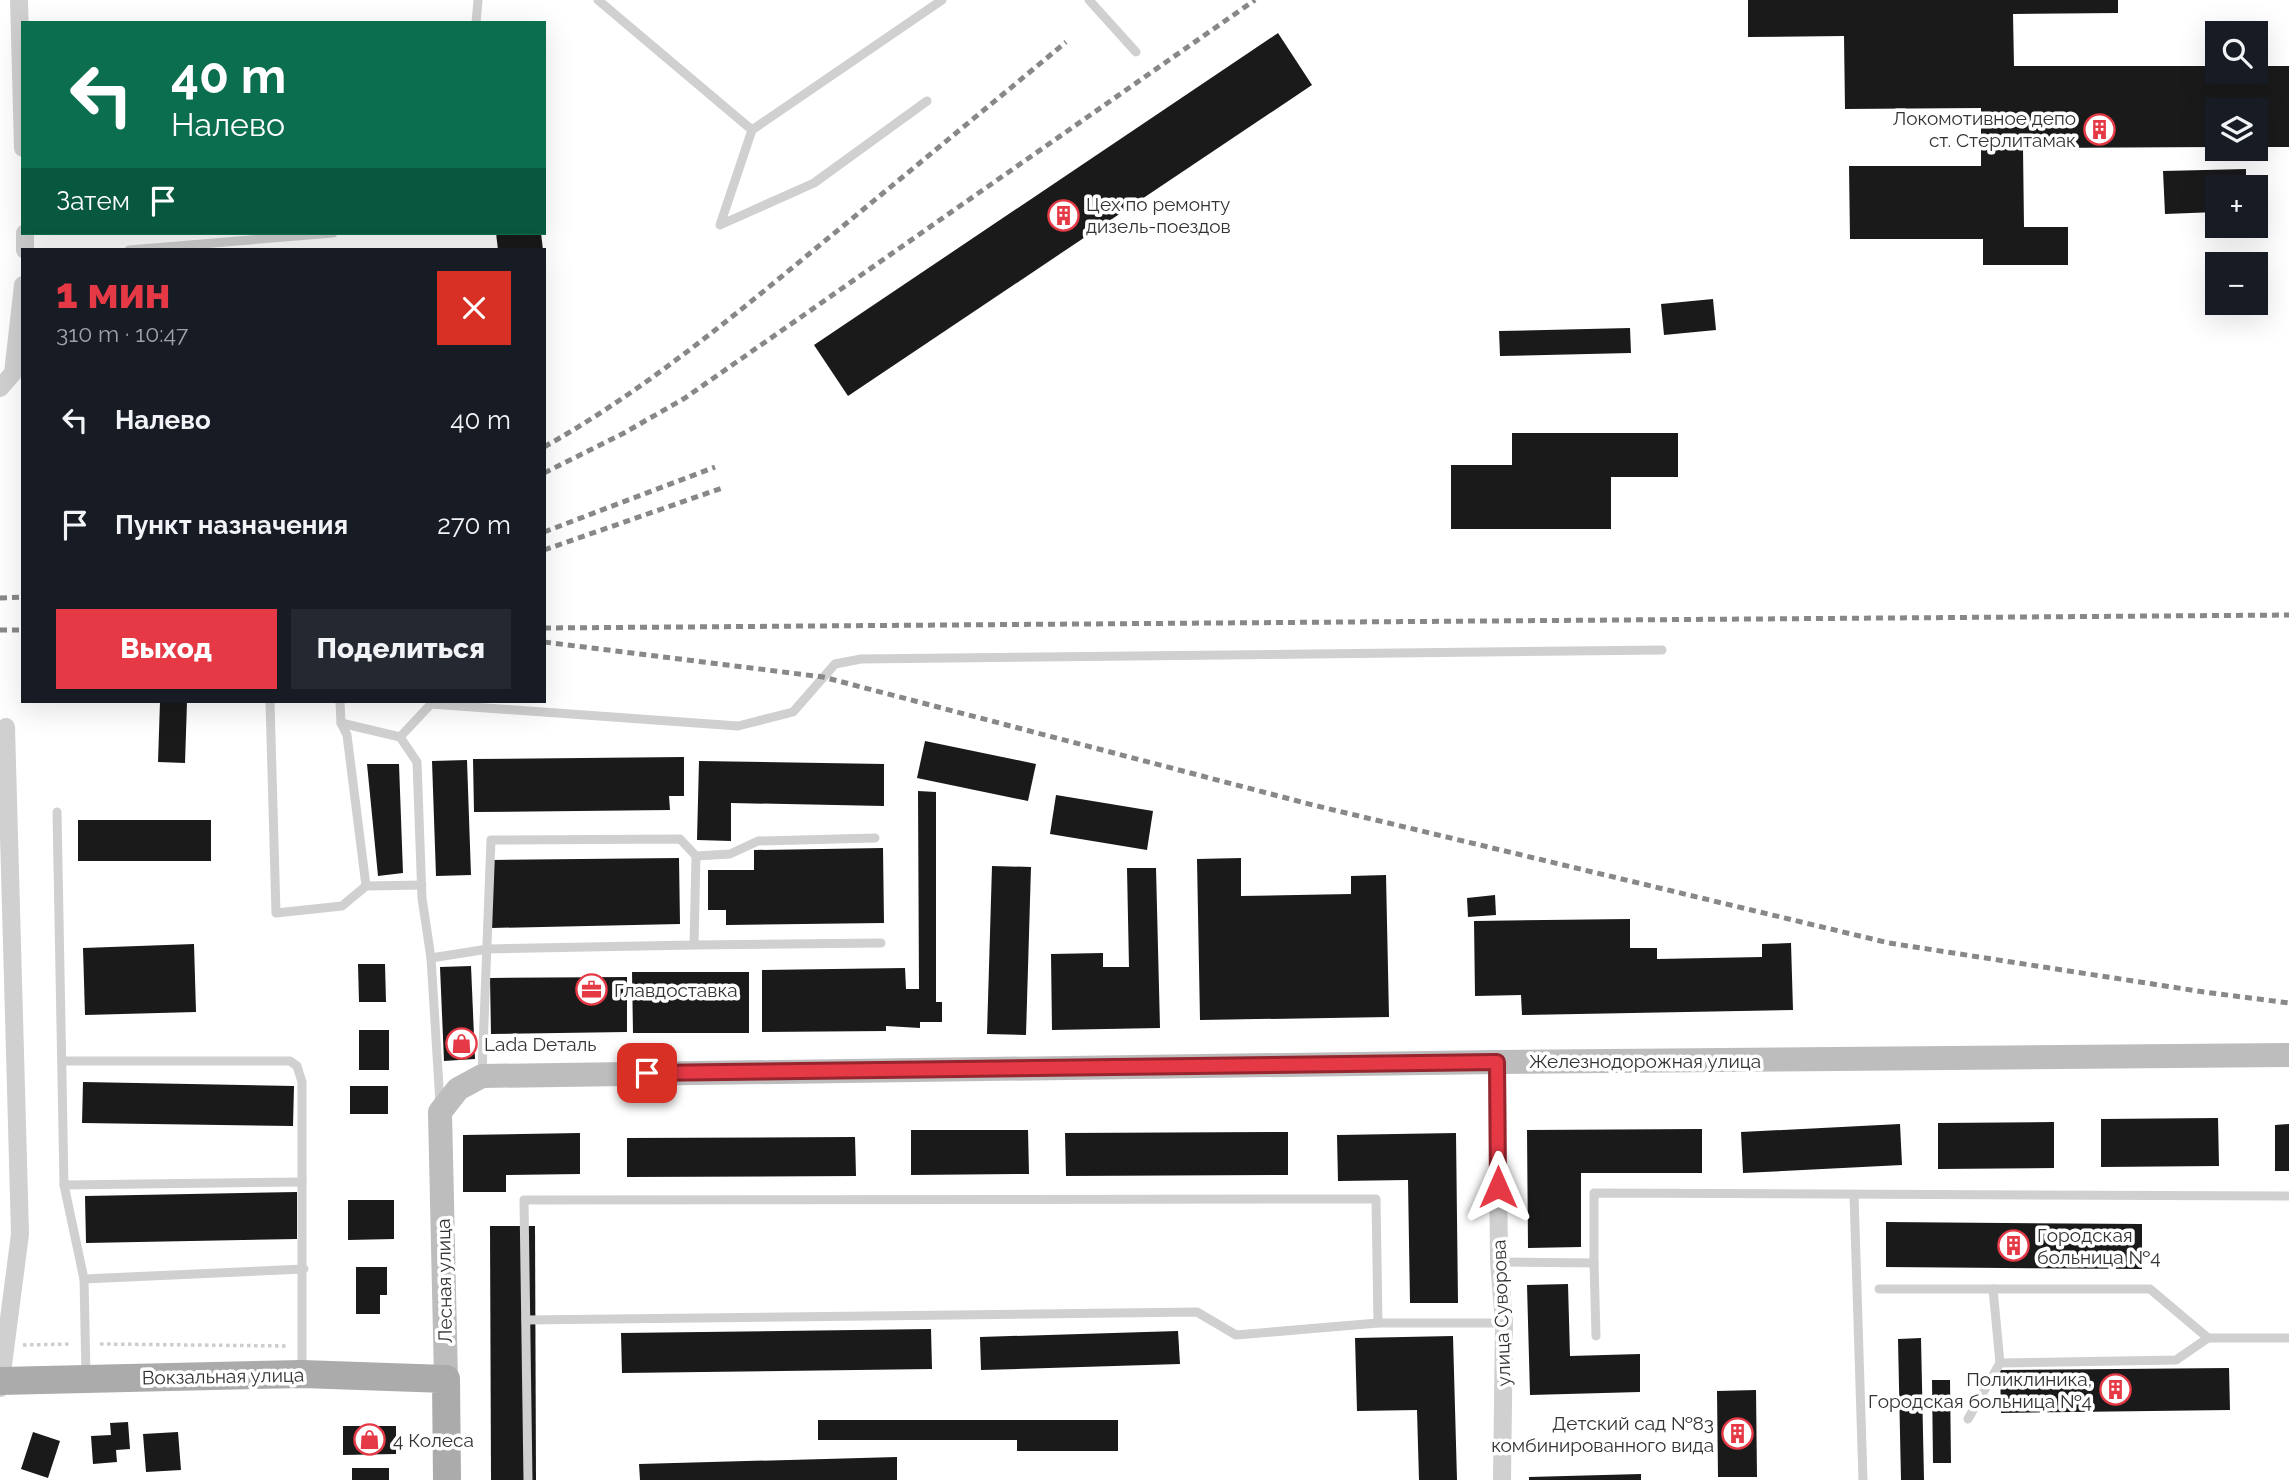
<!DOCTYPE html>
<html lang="ru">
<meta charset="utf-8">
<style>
:root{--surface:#171b24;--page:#242831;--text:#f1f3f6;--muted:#9ea1a6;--accent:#e63946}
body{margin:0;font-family:Raleway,sans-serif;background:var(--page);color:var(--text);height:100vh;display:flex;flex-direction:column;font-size:26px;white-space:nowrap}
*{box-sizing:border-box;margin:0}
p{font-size:23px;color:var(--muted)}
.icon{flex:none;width:38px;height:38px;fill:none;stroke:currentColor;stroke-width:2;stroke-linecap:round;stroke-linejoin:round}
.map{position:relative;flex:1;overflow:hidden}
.details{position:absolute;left:21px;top:248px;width:525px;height:455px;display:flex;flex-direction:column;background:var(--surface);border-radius:0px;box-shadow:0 7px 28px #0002}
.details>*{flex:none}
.hud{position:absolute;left:21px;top:21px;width:525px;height:214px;border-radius:0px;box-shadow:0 7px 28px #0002;background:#0b6e4f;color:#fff;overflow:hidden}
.fabs{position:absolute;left:2205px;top:21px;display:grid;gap:14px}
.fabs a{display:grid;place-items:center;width:63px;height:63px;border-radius:0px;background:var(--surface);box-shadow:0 7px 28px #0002;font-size:35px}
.pin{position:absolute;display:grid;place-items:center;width:60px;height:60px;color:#fff;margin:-30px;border-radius:14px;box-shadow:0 4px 10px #0006}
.me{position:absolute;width:77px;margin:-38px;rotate:0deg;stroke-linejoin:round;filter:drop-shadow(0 0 5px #0008)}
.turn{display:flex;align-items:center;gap:24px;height:147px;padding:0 35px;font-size:32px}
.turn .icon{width:91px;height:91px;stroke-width:2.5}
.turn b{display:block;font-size:49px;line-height:60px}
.then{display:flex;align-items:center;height:66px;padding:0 35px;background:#0003;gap:14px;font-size:26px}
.round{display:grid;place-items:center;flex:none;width:74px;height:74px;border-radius:0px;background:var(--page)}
.head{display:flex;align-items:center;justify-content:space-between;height:119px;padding:0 35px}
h1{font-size:42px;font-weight:800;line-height:52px;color:var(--accent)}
.cta{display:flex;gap:14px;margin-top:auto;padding:14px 35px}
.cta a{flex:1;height:80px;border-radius:0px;background:var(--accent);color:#fff;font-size:28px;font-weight:800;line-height:80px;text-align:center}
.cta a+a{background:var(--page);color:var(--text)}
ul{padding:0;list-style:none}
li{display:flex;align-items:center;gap:21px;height:105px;padding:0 35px}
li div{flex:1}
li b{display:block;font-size:26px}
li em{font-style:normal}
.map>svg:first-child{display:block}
.building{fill:#1a1a1a}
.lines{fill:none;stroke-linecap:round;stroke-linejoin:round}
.path{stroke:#cdcdcd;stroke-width:3.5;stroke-dasharray:3.5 3.5;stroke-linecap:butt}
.service{stroke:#d0d0d0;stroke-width:9}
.minor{stroke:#d0d0d0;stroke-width:18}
.secondary{stroke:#bdbdbd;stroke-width:24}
.primary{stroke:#ababab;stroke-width:28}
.rail{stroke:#888;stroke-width:5;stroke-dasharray:7 5;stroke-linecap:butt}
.route-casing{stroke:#96252e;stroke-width:18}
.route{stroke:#e63946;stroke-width:12}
.labels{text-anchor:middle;stroke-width:7;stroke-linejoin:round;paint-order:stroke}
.poi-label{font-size:19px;fill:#333;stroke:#fff;text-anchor:start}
.street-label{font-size:19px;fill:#333;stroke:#fff}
</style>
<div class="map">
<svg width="2289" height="1480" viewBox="0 0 2289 1480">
<rect width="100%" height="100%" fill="#fff"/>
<g class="building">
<polygon points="1748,0 2118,0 2118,13 2013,14 2014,66 2217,66 2217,72 2256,72 2256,66 2289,66 2289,147 2256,147 2256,110 2217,110 2217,147 2023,148 2024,227 2068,227 2068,265 1983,265 1983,239 1850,239 1849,166 1981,166 1981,108 1845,109 1844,36 1748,37"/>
<polygon points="1278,33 1312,85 848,396 814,345"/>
<polygon points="2246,169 2246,187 2217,187 2217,212 2165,214 2163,171"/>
<polygon points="496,233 541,233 543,250 498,250"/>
<polygon points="1713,299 1716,330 1664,335 1661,304"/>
<polygon points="1630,328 1631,353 1500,356 1499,331"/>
<polygon points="1512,433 1678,433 1678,477 1611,477 1611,529 1451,529 1451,465 1512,465"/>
<polygon points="160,702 187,702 185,763 158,762"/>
<polygon points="925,741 1036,764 1028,801 917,778"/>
<polygon points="684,757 684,796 669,796 670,810 474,812 473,759"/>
<polygon points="467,760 471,875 436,876 432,761"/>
<polygon points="699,761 884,764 884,806 731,803 731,841 697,840"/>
<polygon points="367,764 399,764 403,873 378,876"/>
<polygon points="918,791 936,792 936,1002 942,1002 942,1022 920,1022 920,1028 886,1026 886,1031 762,1032 762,970 905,968 906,989 919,989"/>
<polygon points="1056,795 1153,811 1147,850 1050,834"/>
<rect x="78" y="820" width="133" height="41"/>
<polygon points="883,848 884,923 726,925 726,910 708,910 708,870 754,870 754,850"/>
<polygon points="679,858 680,924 491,928 492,860"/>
<polygon points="1241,858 1241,896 1351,894 1351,876 1386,875 1389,1017 1200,1020 1197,859"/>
<polygon points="992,866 1031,867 1026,1035 987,1034"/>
<polygon points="1127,868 1156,868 1160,1028 1052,1030 1051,954 1103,953 1103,967 1129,967"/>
<polygon points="1495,895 1496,915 1468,917 1467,898"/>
<polygon points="1630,919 1630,948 1657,948 1657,959 1762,957 1762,944 1791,943 1793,1010 1522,1015 1521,995 1475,996 1474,921"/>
<polygon points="194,944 196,1012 85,1015 83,948"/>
<polygon points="358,964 385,964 386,1002 359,1002"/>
<polygon points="471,966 475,1059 444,1061 440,967"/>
<polygon points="632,972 749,972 749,1033 633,1033"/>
<polygon points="627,977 627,1032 491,1034 490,978"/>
<rect x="359" y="1030" width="30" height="40"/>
<polygon points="83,1082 294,1086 293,1126 82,1123"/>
<rect x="350" y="1086" width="38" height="28"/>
<polygon points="2218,1118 2219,1166 2101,1167 2101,1119"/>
<polygon points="2054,1122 2054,1168 1938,1169 1938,1123"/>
<polygon points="1900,1124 1902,1165 1743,1173 1741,1132"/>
<polygon points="2289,1124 2289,1171 2275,1171 2275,1125"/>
<polygon points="1702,1129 1702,1173 1581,1173 1581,1247 1528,1248 1527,1130"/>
<polygon points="911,1130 1028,1130 1029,1174 911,1175"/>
<polygon points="1288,1132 1288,1175 1066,1176 1065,1133"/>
<polygon points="580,1133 580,1174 506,1175 506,1192 463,1192 463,1135"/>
<polygon points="1456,1133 1458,1303 1410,1303 1408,1180 1338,1181 1337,1135"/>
<polygon points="855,1137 856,1176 627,1177 627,1138"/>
<polygon points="297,1192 297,1239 86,1243 85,1196"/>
<polygon points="348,1200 394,1200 394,1239 348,1240"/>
<polygon points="1886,1222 2142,1224 2142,1269 1886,1267"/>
<polygon points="490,1226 535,1226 536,1480 491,1480"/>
<polygon points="356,1267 387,1267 387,1295 380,1295 380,1314 356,1314"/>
<polygon points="1568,1284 1570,1356 1640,1354 1640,1392 1530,1395 1527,1285"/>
<polygon points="931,1329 932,1369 622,1373 621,1333"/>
<polygon points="1178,1331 1180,1364 981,1370 980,1337"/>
<polygon points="1453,1336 1457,1480 1419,1480 1417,1410 1357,1411 1355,1338"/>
<polygon points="1921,1338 1924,1480 1901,1480 1898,1339"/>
<polygon points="2229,1368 2230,1410 2001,1413 2000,1370"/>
<polygon points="1932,1380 1950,1380 1951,1463 1933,1463"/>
<polygon points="1756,1390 1757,1477 1718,1477 1717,1391"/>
<polygon points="818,1420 1118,1420 1118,1451 1017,1451 1017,1440 818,1440"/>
<polygon points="128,1422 130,1449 116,1450 117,1462 93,1464 91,1436 111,1435 110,1423"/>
<polygon points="343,1426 396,1426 396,1454 343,1455"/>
<polygon points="33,1432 60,1441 48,1478 21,1469"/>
<polygon points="178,1432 181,1470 146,1472 143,1434"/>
<polygon points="897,1457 897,1480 640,1480 639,1464"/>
<rect x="352" y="1468" width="37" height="12"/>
<polygon points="1641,1474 1641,1480 1529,1480 1529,1477"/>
</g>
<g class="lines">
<g class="path">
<polyline points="100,1344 288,1346"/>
<polyline points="23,1345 71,1344"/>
</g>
<g class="service">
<polyline points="598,0 752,130 942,0"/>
<polyline points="1089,0 1136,52"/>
<polyline points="476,23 478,0"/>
<polyline points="752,130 720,225 814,183 927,101"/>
<polyline points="129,250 333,233"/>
<polyline points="270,702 276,913 342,906 366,886 422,885"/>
<polyline points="340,702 341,723 347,735 366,886"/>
<polyline points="341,723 400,737"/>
<polyline points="57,812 64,1185 84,1279 86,1376"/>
<polyline points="696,856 694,945 881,943"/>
<polyline points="431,958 488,949 694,945"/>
<polyline points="62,1061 290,1061 297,1066 302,1082 302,1369"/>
<polyline points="482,1074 491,840 680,839 696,856 730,854 758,841 875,838"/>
<polyline points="440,1103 431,958 422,898 417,762 400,737 431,704 738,726 793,712 835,664 861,659 1662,650"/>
<polyline points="64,1185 302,1182"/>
<polyline points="1854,1195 1863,1480"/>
<polyline points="1499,1262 1594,1263 1596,1336"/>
<polyline points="1594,1263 1594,1193 2289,1196"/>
<polyline points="84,1279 304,1269"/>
<polyline points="1879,1289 2150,1289 2208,1338 2289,1338"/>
<polyline points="1993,1289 2000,1363"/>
<polyline points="526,1320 1197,1312 1236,1335 1378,1323"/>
<polyline points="1968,1419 2000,1363 2176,1360 2208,1338"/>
<polyline points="528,1480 524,1200 1376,1199 1378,1323 1504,1323"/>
</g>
<g class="minor">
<polyline points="19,0 23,148"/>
<polyline points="25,233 25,250"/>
<polyline points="0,388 13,373 23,285"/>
<polyline points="1497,1062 1499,1262 1504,1323 1502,1480"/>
<polyline points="0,1388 20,1234 6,727"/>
</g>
<polyline class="secondary" points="446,1379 440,1112 458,1089 482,1076 1497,1062 2289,1055"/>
<polyline class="primary" points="0,1381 302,1374 446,1379 447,1480"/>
<g class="rail">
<path d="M544 447C642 392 729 320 815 249 899 180 983 111 1066 42"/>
<polyline points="544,473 624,433 685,398 1255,0"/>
<polyline points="544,532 715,467"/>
<polyline points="544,550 725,487"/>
<polyline points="0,598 23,597"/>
<polyline points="544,628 2289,615"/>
<polyline points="0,630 23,630"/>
<polyline points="544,642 823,677 1313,805 1889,943 2204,992 2289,1003"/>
</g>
</g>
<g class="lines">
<defs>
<polyline id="route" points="647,1073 1497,1062 1498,1187"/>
</defs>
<use href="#route" class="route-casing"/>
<use href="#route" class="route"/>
</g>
<defs>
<symbol id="building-ring" viewBox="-11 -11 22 22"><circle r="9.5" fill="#fff" stroke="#e63946" stroke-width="1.5"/><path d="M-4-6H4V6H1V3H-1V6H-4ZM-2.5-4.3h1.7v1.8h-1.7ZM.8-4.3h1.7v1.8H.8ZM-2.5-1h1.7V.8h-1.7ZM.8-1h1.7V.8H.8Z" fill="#e63946"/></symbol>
<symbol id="office-ring" viewBox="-11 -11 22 22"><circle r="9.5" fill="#fff" stroke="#e63946" stroke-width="1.5"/><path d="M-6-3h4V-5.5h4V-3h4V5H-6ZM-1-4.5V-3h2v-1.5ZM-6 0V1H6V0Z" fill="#e63946"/></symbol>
<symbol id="shop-ring" viewBox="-11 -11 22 22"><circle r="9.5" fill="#fff" stroke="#e63946" stroke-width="1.5"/><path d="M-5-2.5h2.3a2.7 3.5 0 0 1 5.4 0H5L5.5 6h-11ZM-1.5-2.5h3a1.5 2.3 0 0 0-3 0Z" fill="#e63946"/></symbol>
</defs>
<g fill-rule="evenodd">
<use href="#building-ring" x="2082" y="112" width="35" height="35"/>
<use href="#building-ring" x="1046" y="198" width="35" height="35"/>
<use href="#office-ring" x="574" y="972" width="35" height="35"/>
<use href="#shop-ring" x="444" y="1026" width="35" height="35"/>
<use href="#building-ring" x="1996" y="1228" width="35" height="35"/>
<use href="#building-ring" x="2098" y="1372" width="35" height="35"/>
<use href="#building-ring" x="1720" y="1416" width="35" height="35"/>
<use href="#shop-ring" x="352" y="1422" width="35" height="35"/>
</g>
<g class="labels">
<g class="poi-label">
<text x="2076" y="125" text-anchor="end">Локомотивное депо<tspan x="2076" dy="22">ст. Стерлитамак</tspan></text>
<text x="1086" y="211">Цех по ремонту<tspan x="1086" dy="22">дизель-поездов</tspan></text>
<text x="614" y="997">Главдоставка</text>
<text x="484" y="1051">Lada Dеталь</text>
<text x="2037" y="1242">Городская<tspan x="2037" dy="22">больница №4</tspan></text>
<text x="2092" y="1386" text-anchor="end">Поликлиника,<tspan x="2092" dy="22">Городская больница №4</tspan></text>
<text x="1714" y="1430" text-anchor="end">Детский сад №83<tspan x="1714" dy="22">комбинированного вида</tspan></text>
<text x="393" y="1447">4 Колеса</text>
</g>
<g class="street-label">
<text x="1645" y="1068">Железнодорожная улица</text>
<text transform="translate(444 1281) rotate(-91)" y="7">Лесная улица</text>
<text transform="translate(1501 1313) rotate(-92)" y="7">улица Суворова</text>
<text transform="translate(223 1376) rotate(-1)" y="7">Вокзальная улица</text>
</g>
</g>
</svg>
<div class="fabs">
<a><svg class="icon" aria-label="search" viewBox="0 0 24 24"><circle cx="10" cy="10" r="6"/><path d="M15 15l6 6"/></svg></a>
<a><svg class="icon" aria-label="layers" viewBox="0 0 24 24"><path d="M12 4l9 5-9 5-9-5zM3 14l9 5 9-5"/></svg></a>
<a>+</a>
<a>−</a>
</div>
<div class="pin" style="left:647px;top:1073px;background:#d93025"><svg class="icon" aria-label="arrive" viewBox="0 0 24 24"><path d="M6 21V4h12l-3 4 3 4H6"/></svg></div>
<svg class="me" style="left:1498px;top:1187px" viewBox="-20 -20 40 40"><path d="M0-17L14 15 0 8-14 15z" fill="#e63946" stroke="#fff" stroke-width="4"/></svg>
<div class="hud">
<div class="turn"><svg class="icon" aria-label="left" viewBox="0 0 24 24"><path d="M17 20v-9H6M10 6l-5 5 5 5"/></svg><div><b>40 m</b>Налево</div></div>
<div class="then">Затем<svg class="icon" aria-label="arrive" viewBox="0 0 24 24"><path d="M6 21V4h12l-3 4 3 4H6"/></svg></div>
</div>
<section class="details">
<div class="head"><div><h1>1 мин</h1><p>310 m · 10:47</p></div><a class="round" style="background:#d93025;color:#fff"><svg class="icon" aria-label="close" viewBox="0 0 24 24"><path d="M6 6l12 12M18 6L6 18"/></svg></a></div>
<ul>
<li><svg class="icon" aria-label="left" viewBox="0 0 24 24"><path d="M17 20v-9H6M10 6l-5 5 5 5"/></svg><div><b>Налево</b></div><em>40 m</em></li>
<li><svg class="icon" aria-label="arrive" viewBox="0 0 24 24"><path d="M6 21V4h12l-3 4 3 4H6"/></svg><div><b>Пункт назначения</b></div><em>270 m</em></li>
</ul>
<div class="cta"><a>Выход</a><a>Поделиться</a></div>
</section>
</div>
